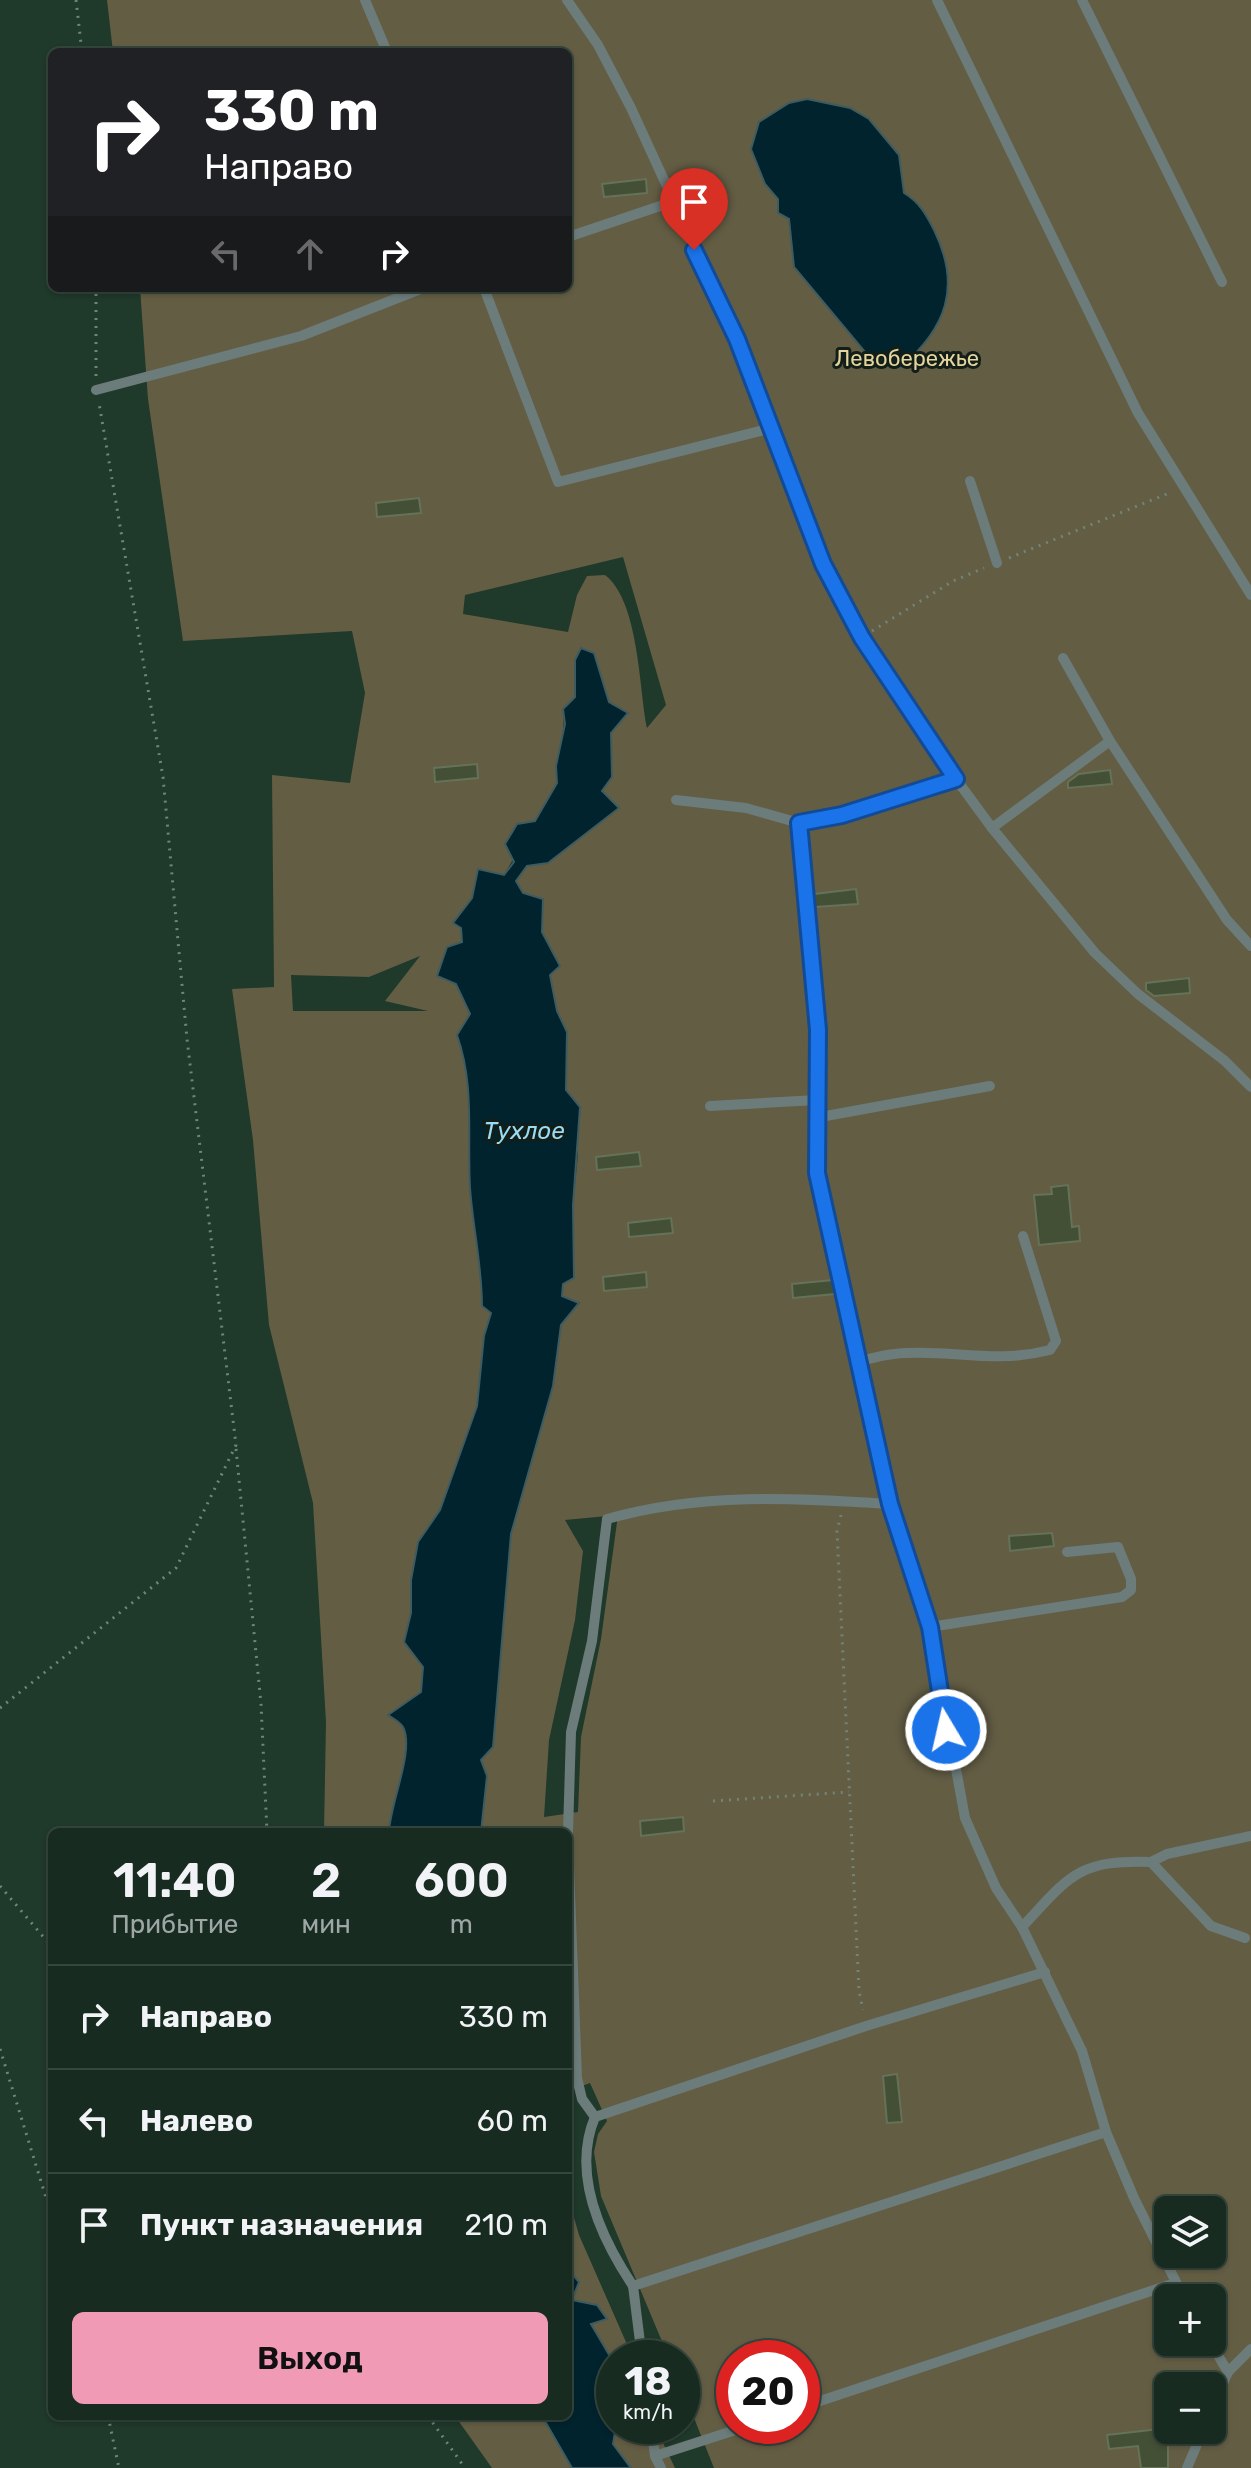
<!DOCTYPE html>
<html lang="ru">
<meta charset="utf-8">
<style>
:root{--surface:#172b20;--page:#203329;--text:#f1f3f6;--muted:#9ea7a5;--line:#36473e;--accent:#f09ab6}
body{margin:0;font-family:Rubik,sans-serif;background:var(--page);color:var(--text);height:100vh;display:flex;flex-direction:column;font-size:30px;white-space:nowrap}
*{box-sizing:border-box;margin:0}
p{font-size:26px;color:var(--muted)}
.icon{flex:none;width:44px;height:44px;fill:none;stroke:currentColor;stroke-width:2;stroke-linecap:round;stroke-linejoin:round}
.map{position:relative;flex:1;overflow:hidden}
.sheet{position:absolute;left:48px;top:1828px;width:524px;height:592px;display:flex;flex-direction:column;background:var(--surface);border-radius:12px;box-shadow:0 2px 6px #0004,0 0 0 2px var(--line)}
.sheet>*{flex:none}
.guide{position:absolute;left:48px;top:48px;width:524px;height:244px;border-radius:12px;box-shadow:0 2px 6px #0004,0 0 0 2px var(--line);background:#202124;color:#fff;overflow:hidden}
.tools{position:absolute;left:1154px;top:2196px;display:grid;gap:16px}
.tools a{display:grid;place-items:center;width:72px;height:72px;border-radius:12px;background:var(--surface);box-shadow:0 2px 6px #0004,0 0 0 2px var(--line);font-size:40px}
.speed{position:absolute;left:596px;top:2340px;display:flex;gap:16px;font-size:40px;font-weight:700;text-align:center}
.speed>*{display:grid;place-content:center;width:104px;height:104px;border-radius:50%;background:var(--surface);box-shadow:0 2px 6px #0004,0 0 0 2px var(--line);line-height:1}
.speed small{font-size:20px;font-weight:400}
.speed .limit{border:12px solid #d22;background:#fff;color:#111}
.pin{position:absolute;display:grid;place-items:center;width:68px;height:68px;color:#fff;margin:-82px -34px;border-radius:50% 50% 50% 0;rotate:-45deg;box-shadow:0 0 8px #0007}
.pin .icon{rotate:45deg}
.me{position:absolute;width:88px;margin:-44px;rotate:351deg;stroke-linejoin:round;filter:drop-shadow(0 0 6px #0008)}
.turn{display:flex;align-items:center;gap:28px;height:168px;padding:0 24px;font-size:36px}
.turn .icon{width:104px;height:104px;stroke-width:2.5}
.turn b{display:block;font-size:56px;line-height:68px}
.lanes{display:flex;align-items:center;height:76px;padding:0 24px;background:#0003;justify-content:center;gap:40px;direction:ltr}
.lanes .off{opacity:.35}
.eta{display:flex;justify-content:space-evenly;align-items:center;height:136px;text-align:center}
.eta b{font-size:48px;font-weight:600;line-height:56px}
.primary-button{display:flex;gap:16px;margin-top:auto;padding:16px 24px}
.primary-button a{flex:1;height:92px;border-radius:12px;background:var(--accent);color:#111;font-size:32px;font-weight:600;line-height:92px;text-align:center}
ul{padding:0;list-style:none}
li{display:flex;align-items:center;gap:24px;height:104px;padding:0 24px;border-top:2px solid var(--line)}
li div{flex:1}
li b{display:block;font-size:30px}
li em{font-style:normal}
.map>svg:first-child{display:block}
.green{fill:#635d44;fill-rule:evenodd}
.water{fill:#00232e;stroke:#3e5c60;stroke-width:2}
.building{fill:#445035;stroke:#667257;stroke-width:2}
.lines{fill:none;stroke-linecap:round;stroke-linejoin:round}
.path{stroke:#708579;stroke-width:3;stroke-dasharray:2 6;stroke-linecap:butt}
.lane{stroke:#6c7c7b;stroke-width:10}
.route-casing{stroke:#114b97;stroke-width:20}
.route{stroke:#1a73e8;stroke-width:14}
.labels{text-anchor:middle;stroke-width:6;stroke-linejoin:round;paint-order:stroke}
.park-label{font-size:22px;fill:#e4d59e;stroke:#121e17}
.water-label{font-size:24px;font-style:italic;fill:#99dbf3;stroke:#121e17}
</style>
<div class="map">
<svg width="1251" height="2468" viewBox="0 0 1251 2468">
<rect width="100%" height="100%" fill="#1f392b"/>
<g class="green">
<path d="M107 0H1251V2468H714L682 2388V2358H669L601 2196 594 2152 598 2134 607 2121 590 2083 568 2091V1832H481L487 1776 481 1760 493 1747 511 1534 553 1386 561 1325 579 1304 562 1297 563 1284 574 1278 573 1205 578 1155 566 1090 567 1032 557 1011 550 975 553 952 542 932 543 899 523 893 516 881 527 866 549 863 612 777 609 702 594 654 582 648 575 660V697L563 709C566 734 556 757 557 783L504 875 478 869 472 898 453 922 461 928 462 943 438 977 456 984 471 1014 457 1035C475 1086 467 1135 470 1188 473 1228 482 1266 482 1306L491 1313 484 1336 477 1406 440 1510 418 1542 411 1580V1613L404 1642 423 1667 421 1692 388 1715C392 1718 400 1722 403 1727 415 1751 390 1802 389 1832H324L326 1722 313 1503 269 1325 253 1140 232 989 274 987 272 775 350 783 365 693 352 631 183 641 148 399 140 288H568V52H113ZM623 557 666 705 647 728C639 688 639 601 605 575L587 576 577 595 568 632 463 614 465 595ZM420 956 385 1001 428 1011H293L291 975 369 977ZM618 1515 601 1639 581 1737 578 1812 544 1817 549 1740 575 1620 583 1551 565 1520ZM1168 2210H1212V2254H1168ZM1168 2298H1212V2342H1168ZM734 2358H802V2426H734ZM1168 2386H1212V2430H1168Z"/>
<polygon points="568,2197 579,2235 633,2358 614,2358 614,2398 600,2389 591,2323 606,2318 572,2300 579,2282 568,2269"/>
<polygon points="455,2416 542,2416 572,2468 492,2468"/>
<polygon points="616,2426 655,2426 675,2468 631,2468 613,2444"/>
</g>
<g class="water">
<path d="M807 99 850 108 869 119 899 155 904 193C919 202 926 214 934 230 962 287 946 328 901 367L865 352 794 267 789 219 778 213V199L765 184 751 149 759 122 789 103Z"/>
<path d="M581 648 594 653 609 702 628 713 611 733 612 777 602 791 619 808 548 863 527 866 516 881 523 893 543 899 542 932 560 966 550 975 557 1011 567 1032 566 1090 580 1107 573 1205 574 1278 563 1284 562 1296 579 1303 561 1325 553 1386 511 1534 493 1747 481 1760 487 1776 481 1832H389C390 1803 415 1750 403 1727 400 1722 392 1718 388 1715L421 1692 423 1667 404 1642 411 1613V1580L418 1542 440 1510 477 1406 484 1336 491 1313 482 1306C482 1266 473 1228 470 1188 467 1135 475 1086 457 1035L470 1014 456 984 437 976 447 947 462 942 461 928 453 923 472 898 478 869 504 875 514 862 505 844 517 824 535 821 557 783 556 766 565 724 563 709 575 697V660Z"/>
<polygon points="568,2269 579,2282 572,2300 597,2305 607,2319 591,2324 611,2358 600,2389 614,2398 616,2426 613,2444 631,2468 572,2468 542,2416 568,2416"/>
</g>
<g class="building">
<polygon points="646,179 647,193 604,197 602,184"/>
<polygon points="419,498 421,513 377,517 376,503"/>
<polygon points="477,764 478,778 435,782 434,768"/>
<polygon points="1110,770 1112,784 1068,788 1068,782 1079,774"/>
<polygon points="856,889 858,904 815,907 814,894"/>
<polygon points="1189,978 1190,993 1154,996 1146,990 1146,983"/>
<polygon points="639,1152 641,1166 597,1170 596,1157"/>
<polygon points="1068,1185 1072,1227 1079,1226 1080,1241 1039,1245 1034,1195 1052,1194 1051,1187"/>
<polygon points="671,1218 673,1233 629,1237 628,1223"/>
<polygon points="646,1272 647,1287 604,1291 603,1277"/>
<polygon points="833,1280 835,1294 793,1298 792,1284"/>
<polygon points="1052,1533 1054,1546 1010,1551 1009,1536"/>
<polygon points="683,1817 684,1831 641,1836 640,1821"/>
<polygon points="897,2074 902,2122 887,2123 883,2076"/>
<polygon points="1168,2428 1168,2468 1141,2468 1138,2446 1109,2449 1107,2435"/>
</g>
<g class="lines">
<g class="path">
<polyline points="76,0 82,52"/>
<polyline points="96,376 96,288"/>
<polyline points="1009,558 1169,493"/>
<polyline points="872,631 953,581 984,568"/>
<polyline points="236,1449 261,1704 267,1832"/>
<polyline points="841,1515 837,1531 859,1991 863,2010"/>
<polyline points="0,1708 176,1568 236,1445 187,1039 163,777 99,403"/>
<polyline points="713,1801 849,1792"/>
<polyline points="0,1886 52,1947"/>
<polyline points="0,2049 52,2217"/>
<polyline points="108,2416 119,2468"/>
<polyline points="428,2416 465,2468"/>
</g>
<g class="lane">
<polyline points="365,0 387,52"/>
<polyline points="567,0 598,45 631,108 737,339 823,564 862,638 934,749 992,828 1095,953 1138,994 1225,1061 1251,1087"/>
<polyline points="937,0 1138,413 1251,595"/>
<polyline points="1082,0 1222,282"/>
<polyline points="568,237 672,202"/>
<polyline points="484,288 558,482 772,428"/>
<polyline points="96,390 301,336 423,288"/>
<polyline points="970,481 997,563"/>
<polyline points="1063,658 1110,741 1227,920 1251,946"/>
<polyline points="676,800 746,808 799,823 842,815 956,779"/>
<polyline points="799,823 818,1030 817,1173 890,1504 930,1627 965,1818 996,1888 1022,1927 1082,2051 1106,2132 1134,2198 1184,2298"/>
<polyline points="992,828 1110,741"/>
<polyline points="710,1106 817,1100"/>
<polyline points="815,1118 990,1086"/>
<path d="M857 1362C869 1359 881 1355 894 1354 950 1348 991 1365 1050 1350L1056 1341 1023 1236"/>
<polyline points="930,1627 1122,1597 1131,1590 1131,1579 1118,1547 1067,1552"/>
<path d="M568 1832 571 1732 592 1641 607 1519C701 1492 794 1498 890 1504"/>
<polyline points="568,1839 577,2078 582,2099 595,2117 866,2026 1045,1972"/>
<polyline points="1151,1862 1167,1854 1251,1836"/>
<path d="M1022 1927C1068 1878 1077 1859 1151 1862L1211 1926 1245 1938"/>
<path d="M595 2117C571 2174 601 2238 633 2286L1106 2132"/>
<polyline points="633,2286 642,2358"/>
<polyline points="1210,2342 1228,2372"/>
<polyline points="802,2407 1175,2283"/>
<polyline points="1212,2409 1228,2372 1251,2349"/>
<polyline points="651,2426 655,2456 748,2426"/>
<polyline points="655,2456 661,2468"/>
<polyline points="1187,2468 1203,2430"/>
</g>
</g>
<g class="lines">
<defs>
<polyline id="route" points="694,250 737,339 823,564 862,638 956,779 842,815 799,823 818,1030 817,1173 890,1504 930,1627 946,1730"/>
</defs>
<use href="#route" class="route-casing"/>
<use href="#route" class="route"/>
</g>
<g class="labels">
<g class="park-label">
<text x="907" y="366">Левобережье</text>
</g>
<g class="water-label">
<text x="524" y="1139">Тухлое</text>
</g>
</g>
</svg>
<div class="tools">
<a><svg class="icon" aria-label="layers" viewBox="0 0 24 24"><path d="M12 4l9 5-9 5-9-5zM3 14l9 5 9-5"/></svg></a>
<a>+</a>
<a>−</a>
</div>
<div class="speed"><div>18<small>km/h</small></div><div class="limit">20</div></div>
<div class="pin" style="left:694px;top:250px;background:#d93025"><svg class="icon" aria-label="arrive" viewBox="0 0 24 24"><path d="M6 21V4h12l-3 4 3 4H6"/></svg></div>
<svg class="me" style="left:946px;top:1730px" viewBox="-20 -20 40 40"><circle r="17" fill="#1a73e8" stroke="#fff" stroke-width="3"/><path d="M0-11L8 9 0 5-8 9z" fill="#fff"/></svg>
<div class="guide">
<div class="turn"><svg class="icon" aria-label="right" viewBox="0 0 24 24"><path d="M7 20v-9h11M14 6l5 5-5 5"/></svg><div><b>330 m</b>Направо</div></div>
<div class="lanes"><svg class="icon off" aria-label="left" viewBox="0 0 24 24"><path d="M17 20v-9H6M10 6l-5 5 5 5"/></svg><svg class="icon off" aria-label="ahead" viewBox="0 0 24 24"><path d="M12 20V5M6 11l6-6 6 6"/></svg><svg class="icon" aria-label="right" viewBox="0 0 24 24"><path d="M7 20v-9h11M14 6l5 5-5 5"/></svg></div>
</div>
<section class="sheet">
<div class="eta">
<div><b>11:40</b><p>Прибытие</p></div>
<div><b>2</b><p>мин</p></div>
<div><b>600</b><p>m</p></div>
</div>
<ul>
<li><svg class="icon" aria-label="right" viewBox="0 0 24 24"><path d="M7 20v-9h11M14 6l5 5-5 5"/></svg><div><b>Направо</b></div><em>330 m</em></li>
<li><svg class="icon" aria-label="left" viewBox="0 0 24 24"><path d="M17 20v-9H6M10 6l-5 5 5 5"/></svg><div><b>Налево</b></div><em>60 m</em></li>
<li><svg class="icon" aria-label="arrive" viewBox="0 0 24 24"><path d="M6 21V4h12l-3 4 3 4H6"/></svg><div><b>Пункт назначения</b></div><em>210 m</em></li>
</ul>
<div class="primary-button"><a>Выход</a></div>
</section>
</div>
